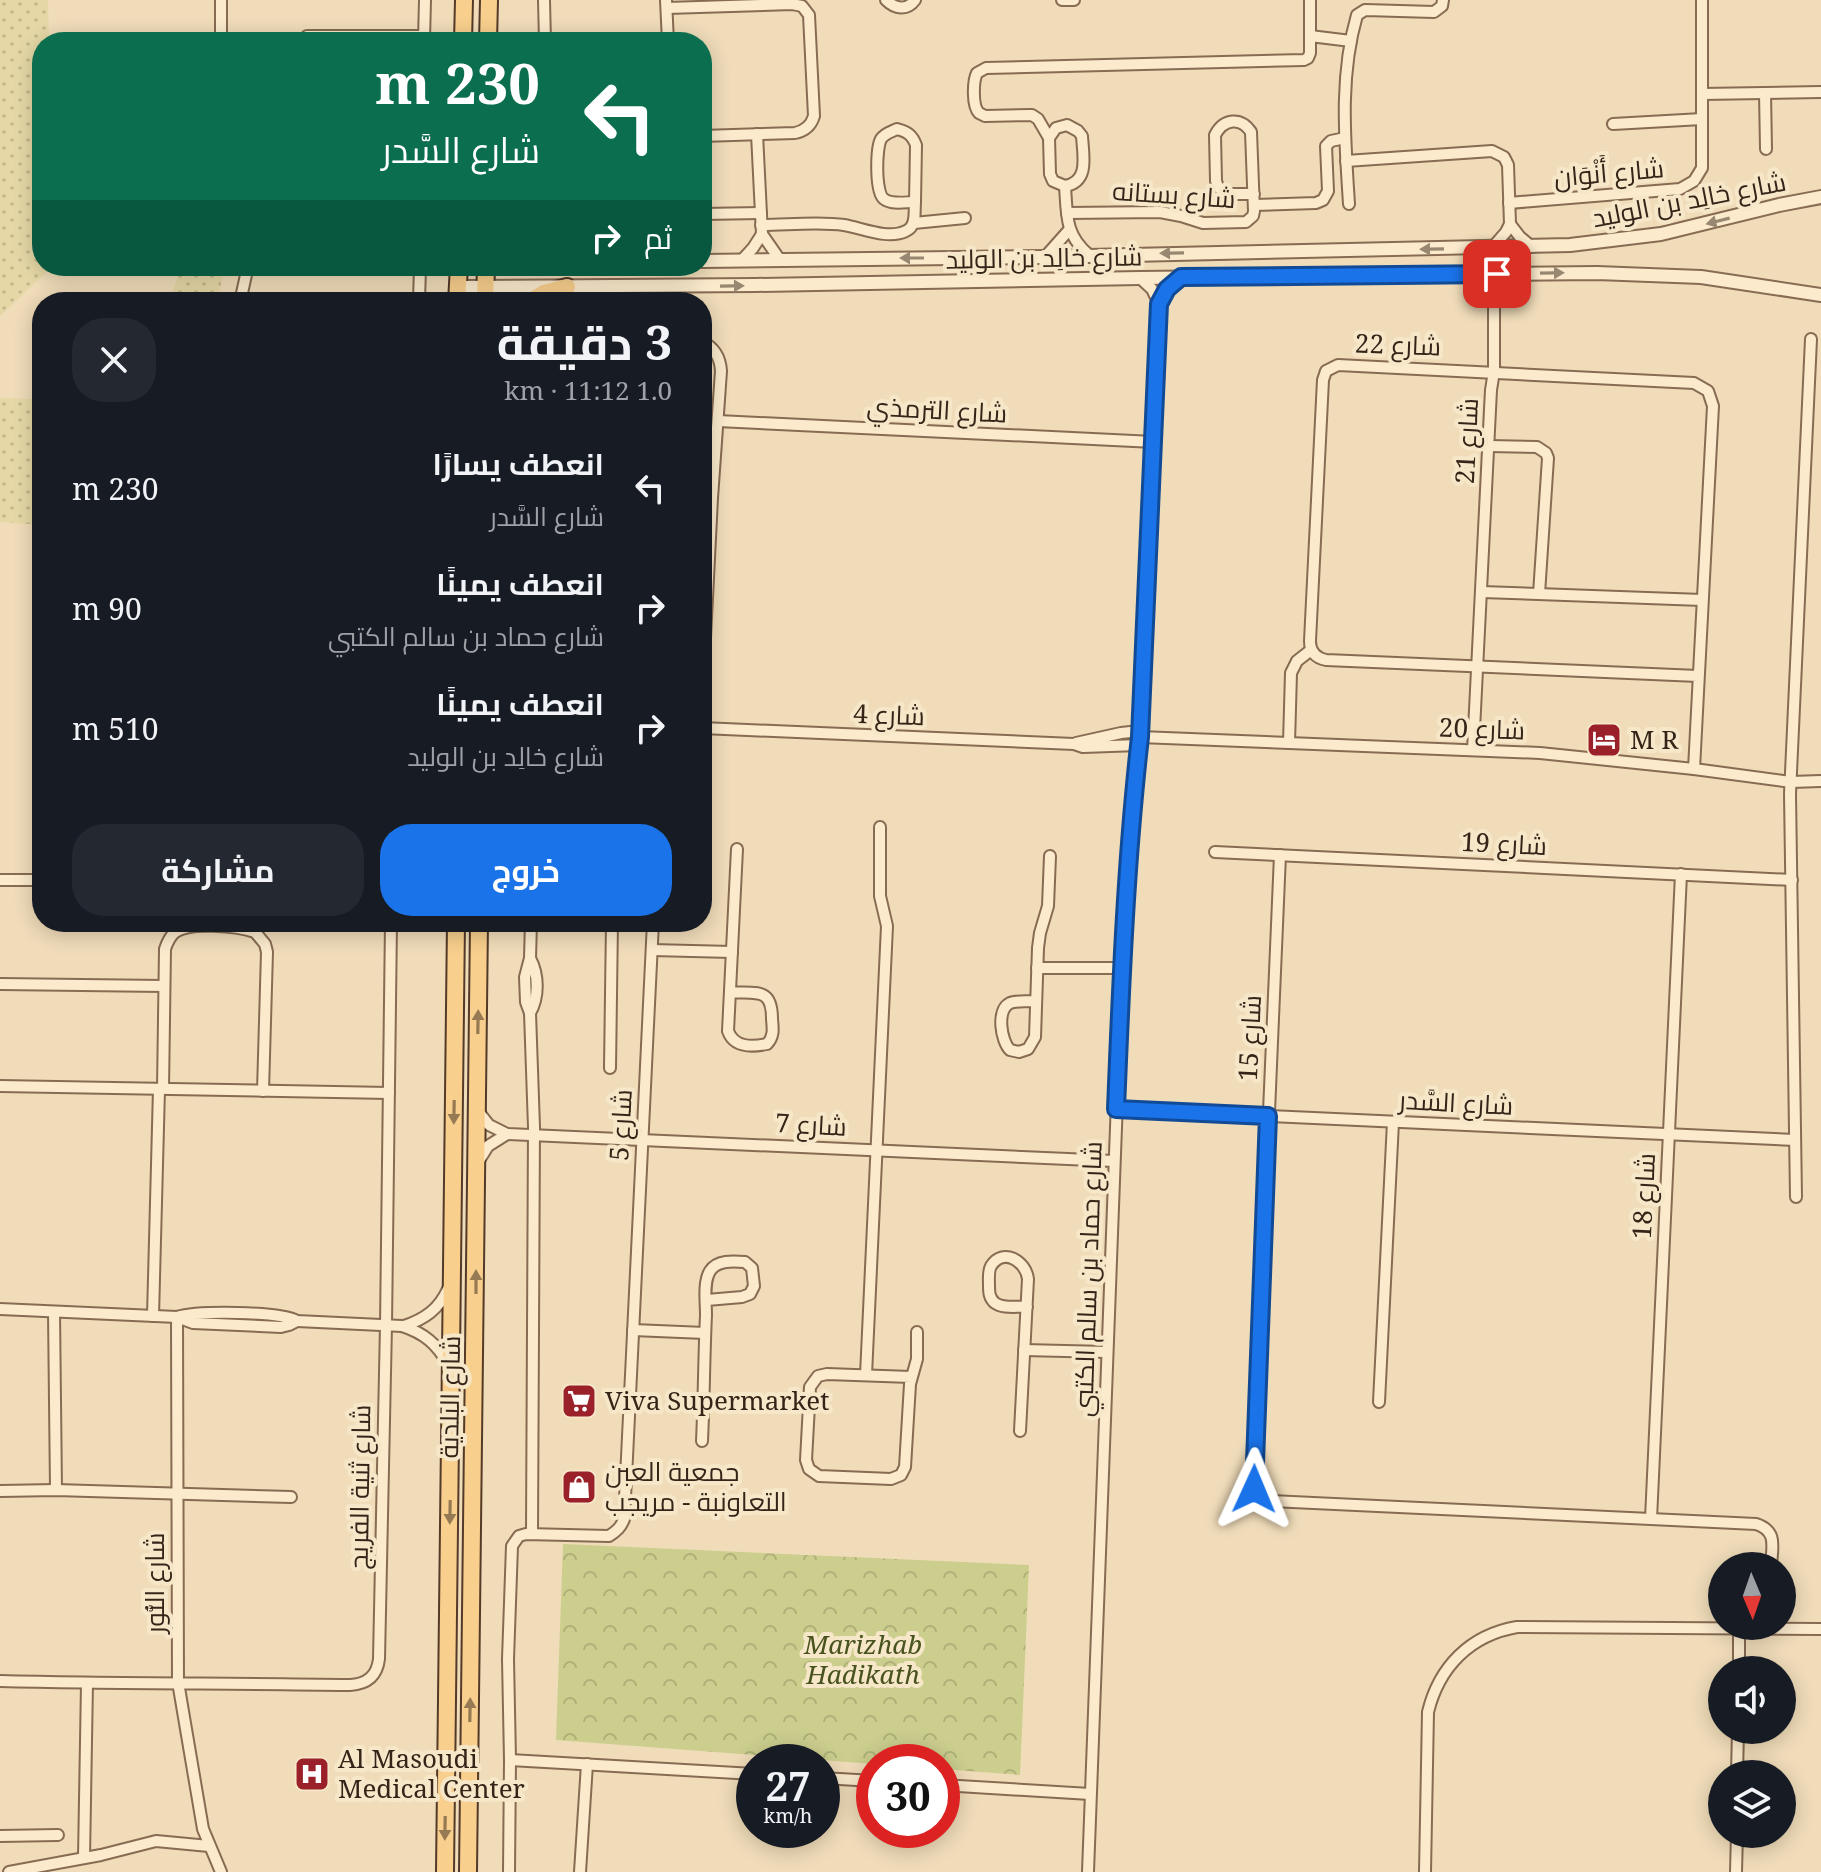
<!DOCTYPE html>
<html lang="ar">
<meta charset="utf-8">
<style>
:root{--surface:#171b24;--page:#242831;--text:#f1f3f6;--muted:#9ea1a6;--accent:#1a73e8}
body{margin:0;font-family:"Noto Serif",Cairo,serif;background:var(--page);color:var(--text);direction:rtl;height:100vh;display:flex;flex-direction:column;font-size:30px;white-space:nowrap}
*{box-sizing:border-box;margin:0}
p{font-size:26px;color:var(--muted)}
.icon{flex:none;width:44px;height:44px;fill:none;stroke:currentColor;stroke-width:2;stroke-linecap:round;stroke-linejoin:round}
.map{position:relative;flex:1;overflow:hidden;direction:ltr}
.drawer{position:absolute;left:32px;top:292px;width:680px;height:640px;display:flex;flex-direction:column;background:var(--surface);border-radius:32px;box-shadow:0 4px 20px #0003;direction:rtl}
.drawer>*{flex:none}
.guide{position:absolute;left:32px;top:32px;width:680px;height:244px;border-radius:32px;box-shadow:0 4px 20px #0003;direction:rtl;background:#0b6e4f;color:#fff;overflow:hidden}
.needle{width:52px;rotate:178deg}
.fabs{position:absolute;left:1708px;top:1552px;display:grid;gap:16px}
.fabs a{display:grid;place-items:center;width:88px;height:88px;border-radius:50%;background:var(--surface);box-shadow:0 4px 20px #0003;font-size:40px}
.speed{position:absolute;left:736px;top:1744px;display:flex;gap:16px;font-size:40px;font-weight:700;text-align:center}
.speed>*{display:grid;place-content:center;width:104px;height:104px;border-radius:50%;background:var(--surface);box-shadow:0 4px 20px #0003;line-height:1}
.speed small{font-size:20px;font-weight:400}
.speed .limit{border:12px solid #d22;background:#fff;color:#111}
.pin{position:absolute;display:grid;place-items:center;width:68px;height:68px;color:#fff;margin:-34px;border-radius:16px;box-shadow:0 4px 12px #0006}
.me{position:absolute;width:88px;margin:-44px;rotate:1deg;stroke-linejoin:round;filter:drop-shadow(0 0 6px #0008)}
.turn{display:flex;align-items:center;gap:28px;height:168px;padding:0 40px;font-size:36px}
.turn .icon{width:104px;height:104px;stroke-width:2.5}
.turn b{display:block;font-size:56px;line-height:68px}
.then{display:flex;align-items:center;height:76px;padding:0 40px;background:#0003;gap:16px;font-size:30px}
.round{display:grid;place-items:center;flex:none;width:84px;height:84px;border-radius:32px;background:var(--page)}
.headline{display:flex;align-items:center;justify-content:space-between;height:136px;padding:0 40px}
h1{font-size:48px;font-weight:700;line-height:60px}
.cta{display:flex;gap:16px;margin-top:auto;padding:16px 40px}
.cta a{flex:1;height:92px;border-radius:32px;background:var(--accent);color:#fff;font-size:32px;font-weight:700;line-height:92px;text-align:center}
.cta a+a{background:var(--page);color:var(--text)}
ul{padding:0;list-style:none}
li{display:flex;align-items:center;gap:24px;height:120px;padding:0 40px}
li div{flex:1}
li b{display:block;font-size:30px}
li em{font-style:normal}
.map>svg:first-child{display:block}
.farmland{fill:url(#farmland-dots)}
.park{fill:url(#park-crowns)}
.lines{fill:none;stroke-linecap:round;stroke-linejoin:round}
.minor-casing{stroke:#876b53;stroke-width:14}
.tertiary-casing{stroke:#876b53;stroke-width:16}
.primary-casing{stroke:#543a28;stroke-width:20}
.minor{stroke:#fbeacc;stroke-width:10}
.tertiary{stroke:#fbeacc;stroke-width:12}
.primary{stroke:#f8cf8d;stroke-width:16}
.oneway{fill:#988872}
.oneway2{fill:#967a53}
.route-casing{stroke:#114b97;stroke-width:20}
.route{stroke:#1a73e8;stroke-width:14}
.labels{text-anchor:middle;stroke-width:8;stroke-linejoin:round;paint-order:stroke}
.street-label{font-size:26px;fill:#352519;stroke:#f7e7c9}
.poi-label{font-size:26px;fill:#352519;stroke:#f7e7c9;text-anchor:start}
.park-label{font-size:26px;font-style:italic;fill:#49531f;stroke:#f7e7c9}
</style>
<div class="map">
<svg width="1821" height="1872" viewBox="0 0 1821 1872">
<defs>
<pattern id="farmland-dots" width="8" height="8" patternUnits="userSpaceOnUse" patternTransform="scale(2)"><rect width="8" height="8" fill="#e6d8a6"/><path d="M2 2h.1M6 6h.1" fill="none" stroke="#c6b98e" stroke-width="1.8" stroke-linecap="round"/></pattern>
<pattern id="park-crowns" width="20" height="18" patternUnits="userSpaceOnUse" patternTransform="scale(2)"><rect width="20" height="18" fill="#cbce8d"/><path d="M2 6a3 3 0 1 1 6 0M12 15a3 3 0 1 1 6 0" fill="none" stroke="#afb179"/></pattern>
</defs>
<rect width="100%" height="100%" fill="#f0dcb9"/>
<g class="farmland">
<polygon points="0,0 48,0 49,42 42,42 42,266 53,266 0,316"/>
<polygon points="181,267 224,270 217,302 169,302"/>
<polygon points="0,398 42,399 42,525 0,522"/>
</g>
<polygon class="park" points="563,1544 1029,1565 1020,1775 942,1769 942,1762 874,1762 874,1764 556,1740"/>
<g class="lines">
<defs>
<g id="minor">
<polyline points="544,0 545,42"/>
<polyline points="666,0 668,42"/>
<path d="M886 0C895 9 907 11 915 0"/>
<polyline points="1062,0 1074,0"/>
<path d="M667 8 792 4 802 6 809 15 814 116C811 126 805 131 795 133L702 136"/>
<polyline points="307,36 424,36"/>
<polyline points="1310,36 1351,41"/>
<polyline points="424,40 425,0"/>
<polyline points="221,42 221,0"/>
<polyline points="1765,93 1766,149"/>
<polyline points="1702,94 1821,92"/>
<polyline points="1613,124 1702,119"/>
<path d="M1067 125 1078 131 1082 136C1083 155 1090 182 1065 186L1053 181 1050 174 1049 138 1056 128Z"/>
<path d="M897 129C908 132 912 135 916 145L915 202C905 202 892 205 884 199 875 193 876 148 881 139 885 133 891 132 897 129Z"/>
<polyline points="757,134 762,234 780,260"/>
<path d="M1049 138 1038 119 1032 115 985 116C983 115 981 114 979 113 972 106 973 81 977 73L986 68 1304 60 1308 58 1310 53V0"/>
<polyline points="1346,161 1492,151 1504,157 1508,165 1510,224 1506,232 1492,248"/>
<path d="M1065 186C1067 215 1065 235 1089 255"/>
<polyline points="1509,203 1680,189 1694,181 1702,168 1702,0"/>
<path d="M1349 204C1345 140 1339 77 1357 15L1365 10 1434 12 1442 6 1443 0"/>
<polyline points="1254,205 1316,203 1323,200 1328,191 1326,146 1331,141 1345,138"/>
<path d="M1067 213 1160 212 1181 216 1203 223 1246 222 1253 216 1254 211 1251 132C1241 117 1224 118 1215 135L1216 181 1218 187 1226 194H1254"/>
<polyline points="702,214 761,213"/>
<polyline points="914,223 965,218"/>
<polyline points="1510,224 1520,237 1532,247"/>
<path d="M761 225C786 225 820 221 844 225 862 228 888 240 906 231 917 226 914 212 915 202"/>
<polyline points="1045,257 1069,230"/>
<polyline points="742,260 753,248 762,234"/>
<polyline points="1474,274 1487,284 1494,293"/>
<polyline points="1140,278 1152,289 1159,304"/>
<polyline points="1494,293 1503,284 1517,275"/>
<polyline points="240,302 248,266"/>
<polyline points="419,302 420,266"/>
<path d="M702 341C714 348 720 356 721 371L712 498 702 698"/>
<polyline points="718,421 1154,442"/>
<polyline points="1489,446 1537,447 1546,453 1548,458 1539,594"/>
<polyline points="1482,592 1702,600"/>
<polyline points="702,728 1074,744 1083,747 1139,745"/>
<polyline points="1140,737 1540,753 1694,769 1791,782 1821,781"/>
<polyline points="1076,743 1121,733 1140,731"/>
<polyline points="1289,743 1291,673 1297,661 1311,650"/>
<polyline points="1473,750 1491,390 1494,371 1494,293"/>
<path d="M1694 769 1713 406 1708 391 1694 383 1338 365 1326 371 1323 380 1310 641C1310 652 1316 658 1326 660L1698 676"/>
<polyline points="1215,852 1792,880"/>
<path d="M1280 855 1253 1485C1255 1495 1261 1500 1271 1501L1756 1524C1778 1531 1772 1547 1771 1566"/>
<polyline points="0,880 42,880"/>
<polyline points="531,922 530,958 525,977 526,1002 530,1013 534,1127 532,1533"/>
<polyline points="652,950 732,952"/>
<path d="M530 958C539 975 539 997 530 1013"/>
<polyline points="1037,968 1122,968"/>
<polyline points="0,984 164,986"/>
<path d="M730 992C757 994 772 987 772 1019 773 1029 774 1037 767 1044 752 1047 734 1048 728 1031L737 849"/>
<path d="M1036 1001C1029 1002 1017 1000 1010 1003 996 1010 1001 1041 1010 1050L1019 1052 1028 1049 1035 1037 1038 948 1040 933 1048 906 1050 856"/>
<polyline points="610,1068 612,922"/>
<polyline points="0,1086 389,1093"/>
<path d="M163 1089 165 949C167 943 169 938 174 933 189 921 237 926 255 932L265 944 267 952 263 1091"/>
<polyline points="1116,1109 1795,1140"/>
<polyline points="478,1111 489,1125 507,1134 1114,1161"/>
<polyline points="478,1162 488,1146 507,1134"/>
<polyline points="1796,1197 1790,794 1811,339"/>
<path d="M0 1309 177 1317C197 1311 279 1311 297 1321L402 1326C424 1333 437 1344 448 1364"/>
<polyline points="54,1312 56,1490"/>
<polyline points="153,1316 159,1089"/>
<polyline points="177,1317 178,1682 203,1829 221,1872"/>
<polyline points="177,1317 193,1323 281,1327 289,1325 297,1321"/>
<path d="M404 1326C425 1319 439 1309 448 1289"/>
<polyline points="633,1330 705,1333"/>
<polyline points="1024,1350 1106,1352"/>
<polyline points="866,1375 887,926 880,896 880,827"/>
<polyline points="911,1377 827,1374 818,1376 810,1387 806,1460 809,1469 819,1476 891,1479 901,1475 905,1467 910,1384 917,1359 917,1332"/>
<polyline points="1379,1402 1393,1122"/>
<path d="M1020 1431 1028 1279C1026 1261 1003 1247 991 1266 988 1271 989 1279 989 1285 989 1292 989 1298 995 1303 1003 1309 1018 1306 1027 1307"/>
<path d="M702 1441C704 1399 704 1357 706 1315 706 1302 703 1282 710 1271 717 1260 733 1261 745 1262L752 1268 754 1286 750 1294 742 1297 707 1300"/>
<polyline points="0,1491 56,1490 291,1497"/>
<polyline points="1651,1519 1681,874"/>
<polyline points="1739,1670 1739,1629"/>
<path d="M0 1681C117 1684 233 1683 350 1685 367 1684 377 1676 379 1659L386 1325 391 922"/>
<polyline points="510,1760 754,1774"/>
<polyline points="1737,1774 1738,1730"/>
<polyline points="822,1778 874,1781"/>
<polyline points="942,1785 1090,1794"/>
<polyline points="0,1836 58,1835"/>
<polyline points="84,1858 87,1683"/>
<polyline points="9,1872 101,1855 156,1841 209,1846"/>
<path d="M509 1872 510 1760 508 1659 512 1546 519 1536 526 1534 609 1536C617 1531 621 1527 624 1519L653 922"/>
<polyline points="580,1872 587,1764"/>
<polyline points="1088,1872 1122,968 1134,783 1140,737 1159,304 1167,289 1181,277"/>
<path d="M1425 1872 1428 1712C1439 1667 1470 1635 1517 1627L1821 1629"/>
<polyline points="1736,1872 1737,1834"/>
</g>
<g id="tertiary">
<polyline points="702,261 1045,257 1570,245 1661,234 1779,205 1821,197"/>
<polyline points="458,287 756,285 1140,278 1597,273 1701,277 1821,295"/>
</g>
<g id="primary">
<polyline points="463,42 464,0"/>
<polyline points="488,42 489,0"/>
<polyline points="457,302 459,266"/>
<polyline points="485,302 486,266"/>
<polyline points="529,302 544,293 567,287"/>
<polyline points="445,1872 456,922"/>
<polyline points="468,1872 479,922"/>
</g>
</defs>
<use href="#minor" class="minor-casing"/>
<use href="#tertiary" class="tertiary-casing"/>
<use href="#primary" class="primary-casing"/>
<use href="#minor" class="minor"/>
<use href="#tertiary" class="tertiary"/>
<use href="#primary" class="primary"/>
</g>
<defs><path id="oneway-solid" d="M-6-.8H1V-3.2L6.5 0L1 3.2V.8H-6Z" transform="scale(2)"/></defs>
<g class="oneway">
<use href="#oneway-solid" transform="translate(1718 221) rotate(166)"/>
<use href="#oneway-solid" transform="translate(1432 249) rotate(179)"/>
<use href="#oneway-solid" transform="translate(1172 253) rotate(179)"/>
<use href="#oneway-solid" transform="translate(912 258) rotate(180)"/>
<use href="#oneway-solid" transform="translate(1552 273) rotate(-1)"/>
<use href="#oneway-solid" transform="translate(732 286) rotate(-1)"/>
</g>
<g class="oneway2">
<use href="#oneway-solid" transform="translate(478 1022) rotate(-89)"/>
<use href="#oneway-solid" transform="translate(454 1112) rotate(91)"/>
<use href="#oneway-solid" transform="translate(476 1282) rotate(-90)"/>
<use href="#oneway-solid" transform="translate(450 1512) rotate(91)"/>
<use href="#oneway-solid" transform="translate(470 1710) rotate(-89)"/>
<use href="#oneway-solid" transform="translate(445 1828) rotate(91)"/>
</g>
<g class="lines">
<defs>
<path id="route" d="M1254 1489 1268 1116 1116 1109C1121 985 1126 860 1140 737L1159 304 1167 289 1181 277 1497 274"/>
</defs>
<use href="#route" class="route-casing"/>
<use href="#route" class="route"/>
</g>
<defs>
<symbol id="hotel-square" viewBox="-11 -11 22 22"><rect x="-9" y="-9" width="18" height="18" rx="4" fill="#9a2029" stroke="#f7e7c9"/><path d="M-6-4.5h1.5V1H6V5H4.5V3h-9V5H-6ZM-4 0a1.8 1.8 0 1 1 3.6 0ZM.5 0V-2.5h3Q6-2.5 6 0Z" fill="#fff"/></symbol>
<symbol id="supermarket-square" viewBox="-11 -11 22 22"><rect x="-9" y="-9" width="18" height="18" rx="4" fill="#9a2029" stroke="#f7e7c9"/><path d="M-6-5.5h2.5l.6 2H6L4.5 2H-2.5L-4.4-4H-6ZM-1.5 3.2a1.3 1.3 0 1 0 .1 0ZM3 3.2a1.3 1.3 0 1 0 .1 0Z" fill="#fff"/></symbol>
<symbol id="shop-square" viewBox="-11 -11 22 22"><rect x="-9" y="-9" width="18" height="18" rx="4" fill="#9a2029" stroke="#f7e7c9"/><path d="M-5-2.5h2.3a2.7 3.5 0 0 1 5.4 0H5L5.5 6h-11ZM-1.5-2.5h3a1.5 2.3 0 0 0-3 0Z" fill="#fff"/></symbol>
<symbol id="hospital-square" viewBox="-11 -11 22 22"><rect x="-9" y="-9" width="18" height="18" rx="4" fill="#9a2029" stroke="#f7e7c9"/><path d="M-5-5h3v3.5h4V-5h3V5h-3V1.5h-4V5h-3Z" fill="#fff"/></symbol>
</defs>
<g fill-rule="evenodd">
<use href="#hotel-square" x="1584" y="720" width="40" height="40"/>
<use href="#supermarket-square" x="559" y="1381" width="40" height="40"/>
<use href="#shop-square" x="559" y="1467" width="40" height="40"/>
<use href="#hospital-square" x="292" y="1754" width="40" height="40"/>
</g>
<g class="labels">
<g class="street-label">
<text transform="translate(1609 173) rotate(-5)" y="9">شارع أَنْوَان</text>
<text transform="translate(1174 195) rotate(4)" y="9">شارع بستانه</text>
<text transform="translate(1689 200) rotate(-11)" y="9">شارع خالِد بن الوليد</text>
<text transform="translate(1044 258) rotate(-1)" y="9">شارع خالِد بن الوليد</text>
<text transform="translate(1398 345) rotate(2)" y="9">شارع 22</text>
<text transform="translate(937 410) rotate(3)" y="9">شارع الترمذي</text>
<text transform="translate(1467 441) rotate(-87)" y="9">شارع 21</text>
<text transform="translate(889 715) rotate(2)" y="9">شارع 4</text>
<text transform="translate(1482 729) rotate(2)" y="9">شارع 20</text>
<text transform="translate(1504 844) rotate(3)" y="9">شارع 19</text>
<text transform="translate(1250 1038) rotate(-87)" y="9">شارع 15</text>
<text transform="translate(1456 1103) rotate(3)" y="9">شارع السَّدر</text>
<text transform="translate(621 1125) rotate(-87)" y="9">شارع 5</text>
<text transform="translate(811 1125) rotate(3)" y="9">شارع 7</text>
<text transform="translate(1644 1196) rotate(-87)" y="9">شارع 18</text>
<text transform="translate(1088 1279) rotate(-88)" y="9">شارع حماد بن سالم الكتبي</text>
<text transform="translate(450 1397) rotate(-89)" y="9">شارع البلدية</text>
<text transform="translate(360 1487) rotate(-89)" y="9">شارع ثنية الفريج</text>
<text transform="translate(155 1583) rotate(-90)" y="9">شارع النُّور</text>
</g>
<g class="poi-label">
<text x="1630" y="749">M R</text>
<text x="605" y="1410">Viva Supermarket</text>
<text x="605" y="1481">جمعية العبن<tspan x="605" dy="30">التعاونبة - مريجب</tspan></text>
<text x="338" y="1768">Al Masoudi<tspan x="338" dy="30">Medical Center</tspan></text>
</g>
<g class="park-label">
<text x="863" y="1654">Marizhab<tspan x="863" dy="30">Hadikath</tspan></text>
</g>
</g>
</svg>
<div class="fabs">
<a><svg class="needle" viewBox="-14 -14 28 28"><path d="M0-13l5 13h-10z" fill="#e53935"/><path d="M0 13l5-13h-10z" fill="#9ea1a6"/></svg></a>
<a><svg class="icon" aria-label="sound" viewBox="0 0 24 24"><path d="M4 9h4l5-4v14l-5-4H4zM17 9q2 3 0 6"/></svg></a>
<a><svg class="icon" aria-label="layers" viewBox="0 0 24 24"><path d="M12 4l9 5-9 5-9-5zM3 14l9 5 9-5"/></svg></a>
</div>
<div class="speed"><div>27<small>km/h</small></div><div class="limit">30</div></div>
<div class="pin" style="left:1497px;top:274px;background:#d93025"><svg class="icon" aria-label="arrive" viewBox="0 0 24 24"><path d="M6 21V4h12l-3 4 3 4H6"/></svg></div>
<svg class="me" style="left:1254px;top:1489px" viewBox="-20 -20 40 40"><path d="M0-17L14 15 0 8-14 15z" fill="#1a73e8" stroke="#fff" stroke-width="4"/></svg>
<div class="guide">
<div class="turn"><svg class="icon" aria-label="left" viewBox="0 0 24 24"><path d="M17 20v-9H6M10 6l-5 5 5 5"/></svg><div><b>230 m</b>شارع السَّدر</div></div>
<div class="then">ثم<svg class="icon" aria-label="right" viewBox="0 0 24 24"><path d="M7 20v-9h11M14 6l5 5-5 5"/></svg></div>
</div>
<section class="drawer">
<div class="headline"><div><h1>3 دقيقة</h1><p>1.0 km · 11:12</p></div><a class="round"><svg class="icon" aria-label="close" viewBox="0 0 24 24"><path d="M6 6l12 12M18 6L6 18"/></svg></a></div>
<ul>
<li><svg class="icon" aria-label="left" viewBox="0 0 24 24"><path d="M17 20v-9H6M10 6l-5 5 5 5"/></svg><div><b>انعطف يسارًا</b><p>شارع السَّدر</p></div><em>230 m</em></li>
<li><svg class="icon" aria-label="right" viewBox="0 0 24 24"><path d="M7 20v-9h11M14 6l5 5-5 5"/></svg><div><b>انعطف يمينًا</b><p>شارع حماد بن سالم الكتبي</p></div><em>90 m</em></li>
<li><svg class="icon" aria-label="right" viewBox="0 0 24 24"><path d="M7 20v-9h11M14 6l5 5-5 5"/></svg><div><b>انعطف يمينًا</b><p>شارع خالِد بن الوليد</p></div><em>510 m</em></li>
</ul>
<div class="cta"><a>خروج</a><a>مشاركة</a></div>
</section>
</div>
